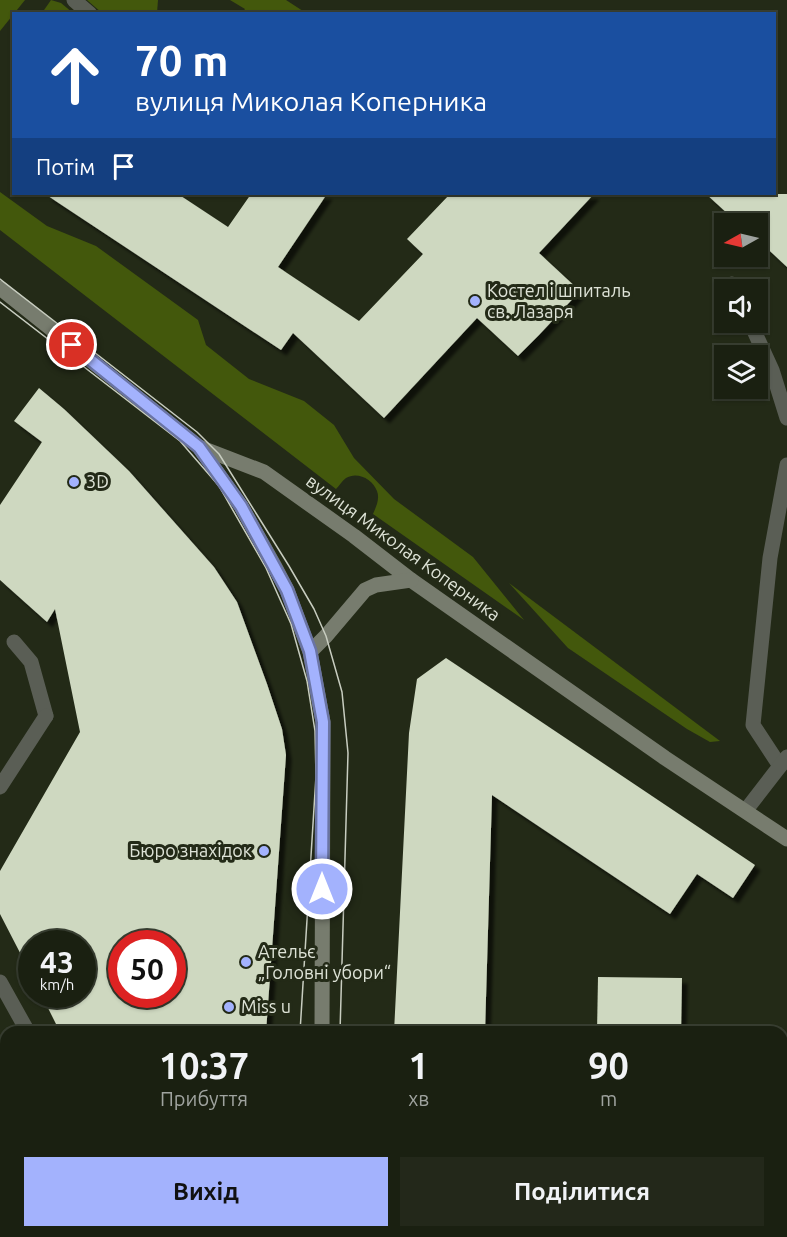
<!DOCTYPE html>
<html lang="uk">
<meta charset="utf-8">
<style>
:root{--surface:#1a2011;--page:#23281a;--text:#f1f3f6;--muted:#9fa39f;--line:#383e31;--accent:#a3b2fd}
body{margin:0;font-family:Ubuntu,sans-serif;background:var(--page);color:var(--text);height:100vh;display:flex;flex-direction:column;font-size:22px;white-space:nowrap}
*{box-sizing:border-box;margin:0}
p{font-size:20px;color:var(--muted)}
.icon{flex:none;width:33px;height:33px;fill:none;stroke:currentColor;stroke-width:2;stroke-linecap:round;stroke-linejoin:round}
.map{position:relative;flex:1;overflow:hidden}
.sheet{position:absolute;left:0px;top:1026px;width:788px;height:212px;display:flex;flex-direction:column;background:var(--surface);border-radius:18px 18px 0 0;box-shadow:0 2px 4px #0004,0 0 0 2px var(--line)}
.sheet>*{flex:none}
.banner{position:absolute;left:12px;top:12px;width:764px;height:183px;border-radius:0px;box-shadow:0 2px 4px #0004,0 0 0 2px var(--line);background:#1a4fa0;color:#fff;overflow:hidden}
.needle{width:39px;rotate:262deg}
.controls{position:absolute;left:714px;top:213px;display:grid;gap:12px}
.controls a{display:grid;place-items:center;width:54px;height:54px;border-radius:0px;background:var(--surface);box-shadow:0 2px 4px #0004,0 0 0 2px var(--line);font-size:30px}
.speed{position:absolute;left:18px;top:930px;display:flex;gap:12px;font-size:30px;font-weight:700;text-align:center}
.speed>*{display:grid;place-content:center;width:78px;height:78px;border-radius:50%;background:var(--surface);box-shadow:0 2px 4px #0004,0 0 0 2px var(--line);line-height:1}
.speed small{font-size:15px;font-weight:400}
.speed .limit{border:9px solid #d22;background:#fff;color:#111}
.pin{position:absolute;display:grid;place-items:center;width:51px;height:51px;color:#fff;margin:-26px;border:3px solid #fff;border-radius:50%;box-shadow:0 2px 6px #0007}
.me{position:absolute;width:66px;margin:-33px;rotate:0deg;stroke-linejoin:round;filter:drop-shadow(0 0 4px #0008)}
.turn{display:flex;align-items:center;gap:21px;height:126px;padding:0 24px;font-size:27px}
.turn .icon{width:78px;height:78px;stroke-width:2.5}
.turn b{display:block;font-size:42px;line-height:51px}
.then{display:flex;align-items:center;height:57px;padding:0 24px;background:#0003;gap:12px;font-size:22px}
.eta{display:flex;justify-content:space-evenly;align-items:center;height:102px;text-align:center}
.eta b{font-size:36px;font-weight:700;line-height:42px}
.cta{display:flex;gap:12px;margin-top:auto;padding:12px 24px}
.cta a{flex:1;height:69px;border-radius:0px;background:var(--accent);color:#111;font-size:24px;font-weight:700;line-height:69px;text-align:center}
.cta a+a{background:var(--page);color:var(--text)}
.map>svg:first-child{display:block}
.green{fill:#43580c}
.building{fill:#ced8c0;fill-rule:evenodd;filter:url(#shadow)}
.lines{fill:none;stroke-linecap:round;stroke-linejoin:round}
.service{stroke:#5a5e55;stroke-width:15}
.minor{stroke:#5a5e55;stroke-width:15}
.secondary{stroke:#777c6e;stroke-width:15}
.tram{stroke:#c8cdc0;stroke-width:1.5}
.route-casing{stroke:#6a74a4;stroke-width:15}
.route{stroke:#a3b2fd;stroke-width:10}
.poi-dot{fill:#a3b2fd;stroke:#232a17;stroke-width:2}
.labels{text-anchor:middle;stroke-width:6;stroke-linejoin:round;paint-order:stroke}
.poi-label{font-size:18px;fill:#dee3d7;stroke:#232a17;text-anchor:start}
.street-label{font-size:18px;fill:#dee3d7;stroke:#232a17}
</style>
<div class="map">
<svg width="787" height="1237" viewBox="0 0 787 1237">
<defs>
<filter id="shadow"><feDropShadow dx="5.5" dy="5.5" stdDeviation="1.5" flood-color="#0009"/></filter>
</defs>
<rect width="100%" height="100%" fill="#232a17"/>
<g class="green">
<polygon points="0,0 25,0 0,31"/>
<polygon points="51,0 61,3 73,13 42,13"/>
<polygon points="87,0 158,0 157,13 102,13"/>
<polygon points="230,0 286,0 306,13 242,13 245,9"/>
<path d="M0 192 47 226 96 246 198 320 206 345 249 379 304 401 334 425 354 458 394 499 473 557 524 620 373 514C376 507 380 499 377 491 373 479 357 471 346 478 342 481 339 486 336 489L0 230Z"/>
<polygon points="509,583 720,741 710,742 687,729 568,648"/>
</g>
<g class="building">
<polygon points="45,194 178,194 228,227 251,194 327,194 278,267 359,321 423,254 407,239 450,194 594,194 539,253 580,291 539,335 518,356 477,318 384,418 293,333 281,350"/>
<polygon points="706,194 787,194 787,267 758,240 758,224 739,224"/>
<path d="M39 388 64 409 129 471 214 567 237 602 267 684 282 729 286 755 266 1032H60L41 994H82V944H32V976L0 914V871L80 732 55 609 47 622 0 580V505L42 442 14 421ZM122 944H172V994H122Z"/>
<polygon points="446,658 755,865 733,898 697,874 670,914 492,795 485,1032 394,1032 409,733 417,679"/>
<polygon points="598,977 682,978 681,1032 597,1032"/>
</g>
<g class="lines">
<g class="service">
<polyline points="74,0 90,14"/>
<polyline points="732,284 735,290"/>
<polyline points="750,322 772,370 787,418"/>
<polyline points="14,642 31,662 46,716"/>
<polyline points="780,766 753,725 770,558 787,465"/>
</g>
<g class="minor">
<polyline points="0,787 46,716"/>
<polyline points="746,810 787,757"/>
<polyline points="0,982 28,1032"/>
<polyline points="0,1136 6,1126"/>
<polyline points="338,1232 344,1237"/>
</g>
<g class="secondary">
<polyline points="0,288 199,447 264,472 354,536 411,580 665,758 787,839"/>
<polyline points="199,447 241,506 275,567 287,590 310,652 323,722 322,1032"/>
<polyline points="310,652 326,636 365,590 376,585 411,580"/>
<polyline points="314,1232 314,1237"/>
</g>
<g class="tram">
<polyline points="0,279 197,432 219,454 289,566 314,609 326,636 342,692 348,753 340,1032"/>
<polyline points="0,302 180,441 219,486 266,568 291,624 307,681 315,731 316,776 300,1032"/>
<polyline points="294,1232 295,1237"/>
<polyline points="334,1232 334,1237"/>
</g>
</g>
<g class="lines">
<defs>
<polyline id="route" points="72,345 199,447 241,506 287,590 310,651 323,722 322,889"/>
</defs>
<use href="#route" class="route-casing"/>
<use href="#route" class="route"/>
</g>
<g class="poi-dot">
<circle cx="475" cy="301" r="6"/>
<circle cx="74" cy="482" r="6"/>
<circle cx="264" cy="851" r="6"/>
<circle cx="246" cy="962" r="6"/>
<circle cx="229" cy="1007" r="6"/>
</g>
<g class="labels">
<g class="poi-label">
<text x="487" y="297">Костел і шпиталь<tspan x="487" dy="21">св. Лазаря</tspan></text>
<text x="86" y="488">3D</text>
<text x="252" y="857" text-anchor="end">Бюро знахідок</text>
<text x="258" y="958">Ательє<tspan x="258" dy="21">„Головні убори“</tspan></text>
<text x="241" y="1013">Miss u</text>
</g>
<g class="street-label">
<text transform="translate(403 548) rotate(36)" y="6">вулиця Миколая Коперника</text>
</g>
</g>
</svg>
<div class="controls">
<a><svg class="needle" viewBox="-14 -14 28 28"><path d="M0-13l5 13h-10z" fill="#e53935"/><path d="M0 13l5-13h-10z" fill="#9fa39f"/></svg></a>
<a><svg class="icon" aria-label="sound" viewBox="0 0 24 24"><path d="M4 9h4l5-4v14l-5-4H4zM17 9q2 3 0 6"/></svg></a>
<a><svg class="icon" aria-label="layers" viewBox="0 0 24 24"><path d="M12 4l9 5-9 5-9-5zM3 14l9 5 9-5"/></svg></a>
</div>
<div class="speed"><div>43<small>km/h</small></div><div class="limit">50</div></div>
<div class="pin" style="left:72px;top:345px;background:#d93025"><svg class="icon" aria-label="arrive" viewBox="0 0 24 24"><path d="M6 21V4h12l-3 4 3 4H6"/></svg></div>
<svg class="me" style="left:322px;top:889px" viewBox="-20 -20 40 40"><circle r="17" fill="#a3b2fd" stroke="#fff" stroke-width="3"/><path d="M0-11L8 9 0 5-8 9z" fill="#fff"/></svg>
<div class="banner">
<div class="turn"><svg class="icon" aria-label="ahead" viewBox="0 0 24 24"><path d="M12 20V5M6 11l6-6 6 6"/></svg><div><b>70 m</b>вулиця Миколая Коперника</div></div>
<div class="then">Потім<svg class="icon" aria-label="arrive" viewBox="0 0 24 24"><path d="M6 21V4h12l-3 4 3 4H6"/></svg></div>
</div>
<section class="sheet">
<div class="eta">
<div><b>10:37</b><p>Прибуття</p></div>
<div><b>1</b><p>хв</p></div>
<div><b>90</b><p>m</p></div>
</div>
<div class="cta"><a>Вихід</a><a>Поділитися</a></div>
</section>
</div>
